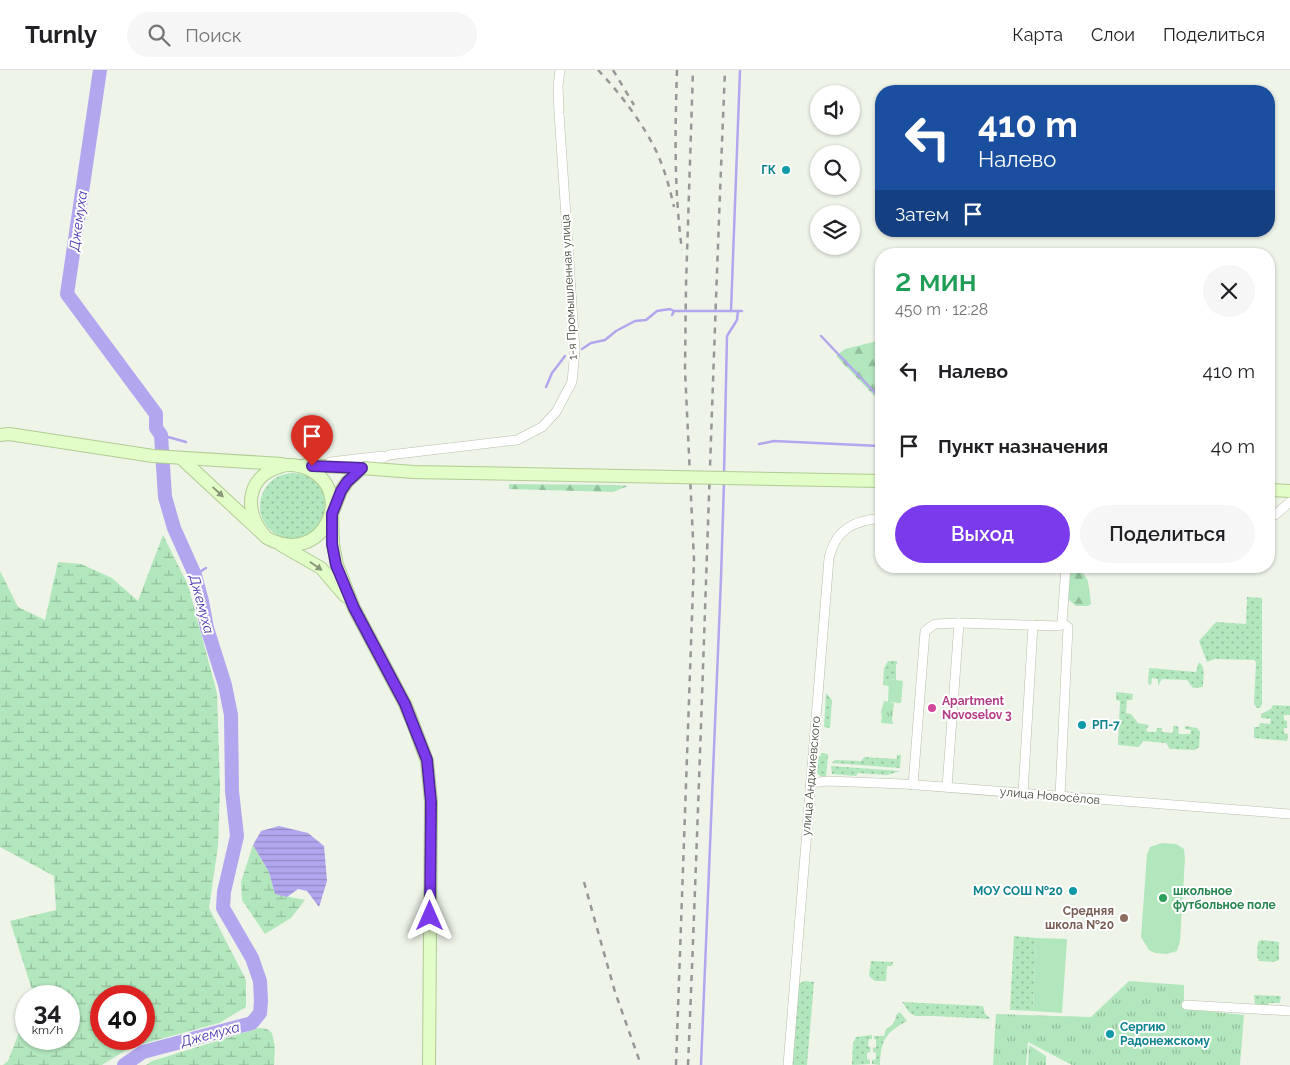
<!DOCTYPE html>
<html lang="ru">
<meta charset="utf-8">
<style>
:root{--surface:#fff;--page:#f6f6f6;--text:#202124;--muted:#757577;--line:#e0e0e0;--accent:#7c3aed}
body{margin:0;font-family:Raleway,sans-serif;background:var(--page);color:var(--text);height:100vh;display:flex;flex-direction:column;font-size:19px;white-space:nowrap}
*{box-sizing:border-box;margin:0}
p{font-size:16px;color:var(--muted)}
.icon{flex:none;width:28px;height:28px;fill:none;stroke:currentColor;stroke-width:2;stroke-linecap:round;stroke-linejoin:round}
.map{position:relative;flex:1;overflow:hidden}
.drawer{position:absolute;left:875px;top:178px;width:400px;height:325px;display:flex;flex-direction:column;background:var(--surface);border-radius:20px;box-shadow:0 1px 4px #0004}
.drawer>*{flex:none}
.hud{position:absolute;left:875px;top:15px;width:400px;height:152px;border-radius:20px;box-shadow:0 1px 4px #0004;background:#1a4fa0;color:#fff;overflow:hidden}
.buttons{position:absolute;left:810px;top:15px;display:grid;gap:10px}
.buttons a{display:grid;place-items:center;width:50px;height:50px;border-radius:50%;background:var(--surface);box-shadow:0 1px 4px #0004;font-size:25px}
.speed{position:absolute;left:15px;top:915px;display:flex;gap:10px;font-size:25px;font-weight:700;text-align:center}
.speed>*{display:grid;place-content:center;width:65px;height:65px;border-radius:50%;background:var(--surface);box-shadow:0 1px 4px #0004;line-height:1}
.speed small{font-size:12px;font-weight:400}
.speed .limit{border:8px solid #d22;background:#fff;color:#111}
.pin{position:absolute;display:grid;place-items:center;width:42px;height:42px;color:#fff;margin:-51px -21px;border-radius:50% 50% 50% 0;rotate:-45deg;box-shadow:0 0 5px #0007}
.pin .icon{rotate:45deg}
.me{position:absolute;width:55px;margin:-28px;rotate:0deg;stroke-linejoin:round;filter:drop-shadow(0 0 4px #0008)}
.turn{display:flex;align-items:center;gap:18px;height:105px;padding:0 20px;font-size:22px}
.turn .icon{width:65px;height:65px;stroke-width:2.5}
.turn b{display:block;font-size:35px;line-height:42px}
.then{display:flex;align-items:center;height:48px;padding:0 20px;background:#0003;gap:10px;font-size:19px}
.round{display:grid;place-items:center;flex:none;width:52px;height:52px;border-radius:26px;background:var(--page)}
.head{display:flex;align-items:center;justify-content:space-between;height:85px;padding:0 20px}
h1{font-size:30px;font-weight:600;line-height:38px;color:#1e9e55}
.action{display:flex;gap:10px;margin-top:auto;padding:10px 20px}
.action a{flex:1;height:58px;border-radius:30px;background:var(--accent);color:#fff;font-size:20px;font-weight:600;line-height:58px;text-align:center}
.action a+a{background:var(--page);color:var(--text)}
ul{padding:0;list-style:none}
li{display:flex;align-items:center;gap:15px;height:75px;padding:0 20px}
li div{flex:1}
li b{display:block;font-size:19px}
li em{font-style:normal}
header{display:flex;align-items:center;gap:30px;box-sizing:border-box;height:70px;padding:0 25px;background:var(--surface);border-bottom:1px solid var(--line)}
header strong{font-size:24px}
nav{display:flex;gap:28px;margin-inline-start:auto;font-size:18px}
.search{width:350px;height:45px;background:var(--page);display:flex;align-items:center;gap:12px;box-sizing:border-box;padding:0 18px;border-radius:28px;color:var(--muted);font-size:19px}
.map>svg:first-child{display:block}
.grass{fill:url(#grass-dots)}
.forest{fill:url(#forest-firs)}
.wetland{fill:url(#wetland-marsh);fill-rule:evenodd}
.park{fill:url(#park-tufts)}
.pitch{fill:#b2e7bd}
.water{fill:url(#water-rules)}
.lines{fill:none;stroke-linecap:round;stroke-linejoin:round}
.stream{stroke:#b2a6ef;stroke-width:2.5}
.river{stroke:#b2a6ef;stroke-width:14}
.street-casing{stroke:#b7bfab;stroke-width:10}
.secondary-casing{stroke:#b1cc94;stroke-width:14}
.street{stroke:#fff;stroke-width:9}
.secondary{stroke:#e2fdc8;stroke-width:12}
.rail{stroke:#979797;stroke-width:2.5;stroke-dasharray:6 6;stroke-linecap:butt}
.secondary-bridge-casing{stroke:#b1cc94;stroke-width:14;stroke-linecap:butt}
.secondary-bridge{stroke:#e2fdc8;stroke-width:12}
.oneway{fill:#899978}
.route-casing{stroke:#51269a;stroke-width:12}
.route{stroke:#7c3aed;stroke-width:9}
.culture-dot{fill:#0f9aa8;stroke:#fff;stroke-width:2}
.hotel-dot{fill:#d1479c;stroke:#fff;stroke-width:2}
.leisure-dot{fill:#2e9e5b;stroke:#fff;stroke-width:2}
.education-dot{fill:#8d6e63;stroke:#fff;stroke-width:2}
.labels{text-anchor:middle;stroke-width:4;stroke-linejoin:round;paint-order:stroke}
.culture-label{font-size:12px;font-weight:bold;fill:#0d838f;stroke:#fff;text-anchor:end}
.street-label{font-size:12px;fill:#414737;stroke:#fff}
.hotel-label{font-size:12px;font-weight:bold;fill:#b23c85;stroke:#fff;text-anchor:start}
.leisure-label{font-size:12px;font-weight:bold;fill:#27864d;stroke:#fff;text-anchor:start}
.education-label{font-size:12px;font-weight:bold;fill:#785e54;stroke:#fff;text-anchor:end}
.water-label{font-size:14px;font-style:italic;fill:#4832b1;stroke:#fff}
</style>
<header>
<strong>Turnly</strong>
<div class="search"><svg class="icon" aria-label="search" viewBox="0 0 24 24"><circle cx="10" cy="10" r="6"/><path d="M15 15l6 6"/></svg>Поиск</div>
<nav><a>Карта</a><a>Слои</a><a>Поделиться</a></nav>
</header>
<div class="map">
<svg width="1290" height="995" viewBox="0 0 1290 995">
<defs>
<pattern id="grass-dots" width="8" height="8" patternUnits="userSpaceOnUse" patternTransform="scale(1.25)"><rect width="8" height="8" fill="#b2e7bd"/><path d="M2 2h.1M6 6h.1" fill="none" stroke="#92bd9a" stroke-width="1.8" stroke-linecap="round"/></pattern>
<pattern id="forest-firs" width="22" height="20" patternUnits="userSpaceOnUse" patternTransform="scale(1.25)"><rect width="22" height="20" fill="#b2e7bd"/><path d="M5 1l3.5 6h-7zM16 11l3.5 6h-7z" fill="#92bd9a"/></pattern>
<pattern id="wetland-marsh" width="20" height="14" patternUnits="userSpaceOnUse" patternTransform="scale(1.25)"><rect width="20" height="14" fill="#b2e7bd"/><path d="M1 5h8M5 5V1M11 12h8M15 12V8" fill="none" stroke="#92bd9a"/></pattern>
<pattern id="park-tufts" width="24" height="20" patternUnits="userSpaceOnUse" patternTransform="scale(1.25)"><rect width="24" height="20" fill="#b2e7bd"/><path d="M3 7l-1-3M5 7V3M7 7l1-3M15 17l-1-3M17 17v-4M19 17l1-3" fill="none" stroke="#92bd9a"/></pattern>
<pattern id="water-rules" width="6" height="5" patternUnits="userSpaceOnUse" patternTransform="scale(1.25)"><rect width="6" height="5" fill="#b2a6ef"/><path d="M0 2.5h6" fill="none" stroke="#9289c2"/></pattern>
</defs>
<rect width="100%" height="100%" fill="#eef4e8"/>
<g class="grass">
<circle cx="293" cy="436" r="33"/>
<polygon points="1247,527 1262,528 1262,634 1260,638 1257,638 1254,634 1256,592 1254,590 1215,589 1207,592 1199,571 1216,552 1246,554"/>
<polygon points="888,591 897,591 897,594 896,594 896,610 889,609 889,616 883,615 884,598"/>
<path d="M1199 592C1206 597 1203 608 1203 617L1193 618 1187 610 1162 609 1158 616V609L1152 608 1151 615 1148 614 1149 598 1196 602Z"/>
<polygon points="1116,622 1133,624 1132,630 1127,630 1126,643 1131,644 1138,653 1149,655 1146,660 1148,662 1156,662 1157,658 1162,658 1162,662 1173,663 1173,656 1178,656 1179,664 1190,664 1191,660 1185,659 1185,656 1197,658 1200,662 1199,677 1195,680 1170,679 1166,673 1143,671 1139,677 1118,675 1120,631 1116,630"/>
<polygon points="826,623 832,630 830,658 824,657"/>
<polygon points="1273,635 1290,636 1290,645 1284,645 1284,650 1287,651 1287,658 1284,658 1284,663 1288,664 1287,671 1254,668 1254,657 1259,657 1260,653 1270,654 1271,649 1261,648 1261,644 1271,639"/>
<polygon points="821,683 828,684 826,707 820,706 815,701 817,686 821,686"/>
<polygon points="897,685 901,685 900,698 832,693 835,690 861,691 864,687 897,689"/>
<polygon points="831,696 900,701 887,705 858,703 856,706 832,704"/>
<polygon points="1014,866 1036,868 1033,941 1010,940"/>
<polygon points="1261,870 1279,872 1279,890 1274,892 1259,891 1257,886 1258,872"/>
<polygon points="871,891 893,892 892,896 887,896 886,911 875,911 869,906"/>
<polygon points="805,911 814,912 807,995 792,995 797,920 800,913"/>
<polygon points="1254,925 1281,926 1280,933 1269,933 1267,938 1255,937"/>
<polygon points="902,932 983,936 985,944 991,949 933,946 916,946 910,943"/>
<path d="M900 942 907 951C885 963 881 970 880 995L872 994V990L876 989V983L873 982V978L876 977V970L874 969V966H884L886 959C892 956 895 953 896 945Z"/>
<polygon points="872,965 872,969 869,969 868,976 871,978 870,982 867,983 867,989 870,990 870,994 852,995 853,973 856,967"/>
</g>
<g class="forest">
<polygon points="881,270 881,333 836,286 845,279"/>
<polygon points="509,414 616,415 628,416 613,422 509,419"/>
<polygon points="1069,496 1079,496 1088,511 1091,534 1088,536 1076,536 1067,528"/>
</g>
<g class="wetland">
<path d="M163 465 188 515 217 623 220 719 218 776 209 838 246 910V937L219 953 131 977 102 995H3L8 991 26 945V969H69V926H34L10 851 56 840 54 806 0 777V501L18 537 45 550 58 492 81 494 112 508 138 531ZM101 926H144V969H101Z"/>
<polygon points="253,775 269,802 275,824 305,830 291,848 265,864 242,830 241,812"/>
<polygon points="259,958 267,959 272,963 275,977 274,995 146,995 152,991"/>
</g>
<g class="park">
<polygon points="884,631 894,633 892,650 893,654 881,653 881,650 882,649 881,642"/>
<polygon points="1129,911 1184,915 1184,939 1244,945 1240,995 1072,995 1028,972 1026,995 993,995 996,944 1091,947"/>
<polygon points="1029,975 1046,986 1046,995 1028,995"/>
</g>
<g class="pitch">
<polygon points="889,609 903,611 901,633 888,632"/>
<polygon points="1162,773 1176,774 1184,779 1185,788 1180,871 1177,881 1167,884 1155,883 1149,880 1141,867 1147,784 1150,777"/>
<polygon points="1036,868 1067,869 1062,943 1033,941"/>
</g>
<polygon class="water" points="279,756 308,763 324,776 327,811 319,837 307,821 298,819 287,827 275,824 269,802 253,775 261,761"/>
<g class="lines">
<g class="stream">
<polyline points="731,241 740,0"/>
<polyline points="672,245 674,241 742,241"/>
<polyline points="821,266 881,329"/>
<polyline points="582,279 591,273 605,270 616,261 635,251 646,250 657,241 670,239 674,241"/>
<polyline points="546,317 552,303 565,286"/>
<polyline points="161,365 186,372"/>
<polyline points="759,374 774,371 879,376"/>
<polyline points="724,404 727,266 737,250 738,241"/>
<polyline points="195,505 206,498"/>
<polyline points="701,995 721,508 724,412"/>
</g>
<polyline class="river" points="100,0 67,224 156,344 156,358 161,365 165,427 174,458 195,505 202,531 207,558 225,615 231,645 232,721 237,766 224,822 223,838 252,888 260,911 261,931 260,943 252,953 143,982 124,995"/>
<defs>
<g id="street">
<polyline points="330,392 382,386"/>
<polyline points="365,397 389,385 517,370 542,357 556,342 572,312 575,280 559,43 558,16 560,0"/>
<polyline points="1269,445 1275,445 1290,432"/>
<polyline points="959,553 1059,556 1062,553 1066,496"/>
<polyline points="810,713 828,711 904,714 1290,744"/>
<polyline points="913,715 925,561 935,554 959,553 947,717"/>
<polyline points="1023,723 1033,555"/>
<polyline points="1060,726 1068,557 1062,553"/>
<polyline points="1186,935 1290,941"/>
<path d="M788 995 829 488C836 459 853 451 881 448"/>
</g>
<g id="secondary">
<polyline points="0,365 9,364 153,386 282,394"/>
<path d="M182 389 267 468C323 498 357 421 308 399 298 395 289 393 279 397 244 408 244 445 267 468"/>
<polyline points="305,395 362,398"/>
<polyline points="362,398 347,412 341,421 332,444 333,474 337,495 354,538 405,634 412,651 427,691 431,732 429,995"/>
<polyline points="1269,420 1290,421"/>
<polyline points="281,475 321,498 345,526"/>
</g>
</defs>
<use href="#street" class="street-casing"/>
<use href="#secondary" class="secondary-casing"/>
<use href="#street" class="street"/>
<use href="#secondary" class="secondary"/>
<g class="rail">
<path d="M598 0C620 23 645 56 658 85 665 101 670 119 674 137"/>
<polyline points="613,0 634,35"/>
<path d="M677 0C675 60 674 120 682 180"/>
<polyline points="584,812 615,922 641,995"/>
<polyline points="676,995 694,490 685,300 686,215 693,0"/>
<path d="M688 995C702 663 711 332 725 0"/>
</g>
<defs>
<polyline id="secondary-bridge" points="362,398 413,402 881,411"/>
</defs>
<use href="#secondary-bridge" class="secondary-bridge-casing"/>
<use href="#secondary-bridge" class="secondary-bridge"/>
</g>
<defs><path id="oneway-solid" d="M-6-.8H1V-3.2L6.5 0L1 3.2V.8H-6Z" transform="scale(1.25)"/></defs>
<g class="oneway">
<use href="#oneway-solid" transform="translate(218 422) rotate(43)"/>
<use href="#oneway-solid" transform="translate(316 496) rotate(35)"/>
</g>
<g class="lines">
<defs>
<polyline id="route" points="312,396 362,398 347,412 341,421 332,444 332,474 336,495 354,538 405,634 427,690 431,732 430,846"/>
</defs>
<use href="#route" class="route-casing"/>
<use href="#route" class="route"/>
</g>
<g class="culture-dot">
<circle cx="786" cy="100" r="5"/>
<circle cx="1082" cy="655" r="5"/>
<circle cx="1073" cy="821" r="5"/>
<circle cx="1110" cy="964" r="5"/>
</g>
<circle class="hotel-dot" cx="932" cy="638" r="5"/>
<circle class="leisure-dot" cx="1163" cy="828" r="5"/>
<circle class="education-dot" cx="1124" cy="848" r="5"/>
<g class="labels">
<g class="culture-label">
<text x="776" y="104">ГК</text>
<text x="1092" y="659" text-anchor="start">РП-7</text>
<text x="1063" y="825">МОУ СОШ №20</text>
<text x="1120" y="961" text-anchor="start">Сергию<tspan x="1120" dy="14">Радонежскому</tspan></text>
</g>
<g class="street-label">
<text transform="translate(569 217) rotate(-93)" y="4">1-я Промышленная улица</text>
<text transform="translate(811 706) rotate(-85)" y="4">улица Анджиевского</text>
<text transform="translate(1050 726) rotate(5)" y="4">улица Новосёлов</text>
</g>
<g class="hotel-label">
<text x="942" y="635">Apartment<tspan x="942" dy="14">Novoselov 3</tspan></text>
</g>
<g class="leisure-label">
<text x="1173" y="825">школьное<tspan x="1173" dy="14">футбольное поле</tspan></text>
</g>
<g class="education-label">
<text x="1114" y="845">Средняя<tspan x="1114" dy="14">школа №20</tspan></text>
</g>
<g class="water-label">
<text transform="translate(78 151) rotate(-82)" y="5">Джемуха</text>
<text transform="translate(202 534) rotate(75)" y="5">Джемуха</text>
<text transform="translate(210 964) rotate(-15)" y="5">Джемуха</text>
</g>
</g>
</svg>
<div class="buttons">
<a><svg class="icon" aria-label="sound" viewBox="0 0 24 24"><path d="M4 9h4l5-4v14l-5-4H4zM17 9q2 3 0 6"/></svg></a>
<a><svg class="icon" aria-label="search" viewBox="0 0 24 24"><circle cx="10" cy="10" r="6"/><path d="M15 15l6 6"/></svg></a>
<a><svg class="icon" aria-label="layers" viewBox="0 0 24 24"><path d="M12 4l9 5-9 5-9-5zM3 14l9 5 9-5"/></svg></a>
</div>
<div class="speed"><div>34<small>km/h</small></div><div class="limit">40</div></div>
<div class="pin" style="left:312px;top:396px;background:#d93025"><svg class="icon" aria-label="arrive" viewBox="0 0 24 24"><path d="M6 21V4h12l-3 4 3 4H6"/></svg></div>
<svg class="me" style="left:430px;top:846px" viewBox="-20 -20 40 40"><path d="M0-17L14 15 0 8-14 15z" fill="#7c3aed" stroke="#fff" stroke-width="4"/></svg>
<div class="hud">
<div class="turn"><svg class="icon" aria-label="left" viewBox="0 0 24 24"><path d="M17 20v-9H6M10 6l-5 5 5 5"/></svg><div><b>410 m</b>Налево</div></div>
<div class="then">Затем<svg class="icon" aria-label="arrive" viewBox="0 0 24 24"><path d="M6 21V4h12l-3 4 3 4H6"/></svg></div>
</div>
<section class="drawer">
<div class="head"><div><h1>2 мин</h1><p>450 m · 12:28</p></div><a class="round"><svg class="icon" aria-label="close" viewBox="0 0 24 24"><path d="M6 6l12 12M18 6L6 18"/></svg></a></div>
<ul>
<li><svg class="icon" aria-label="left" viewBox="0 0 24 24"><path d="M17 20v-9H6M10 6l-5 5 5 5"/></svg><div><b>Налево</b></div><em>410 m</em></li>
<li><svg class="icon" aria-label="arrive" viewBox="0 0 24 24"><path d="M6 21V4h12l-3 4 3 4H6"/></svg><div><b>Пункт назначения</b></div><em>40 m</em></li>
</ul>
<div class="action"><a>Выход</a><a>Поделиться</a></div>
</section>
</div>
